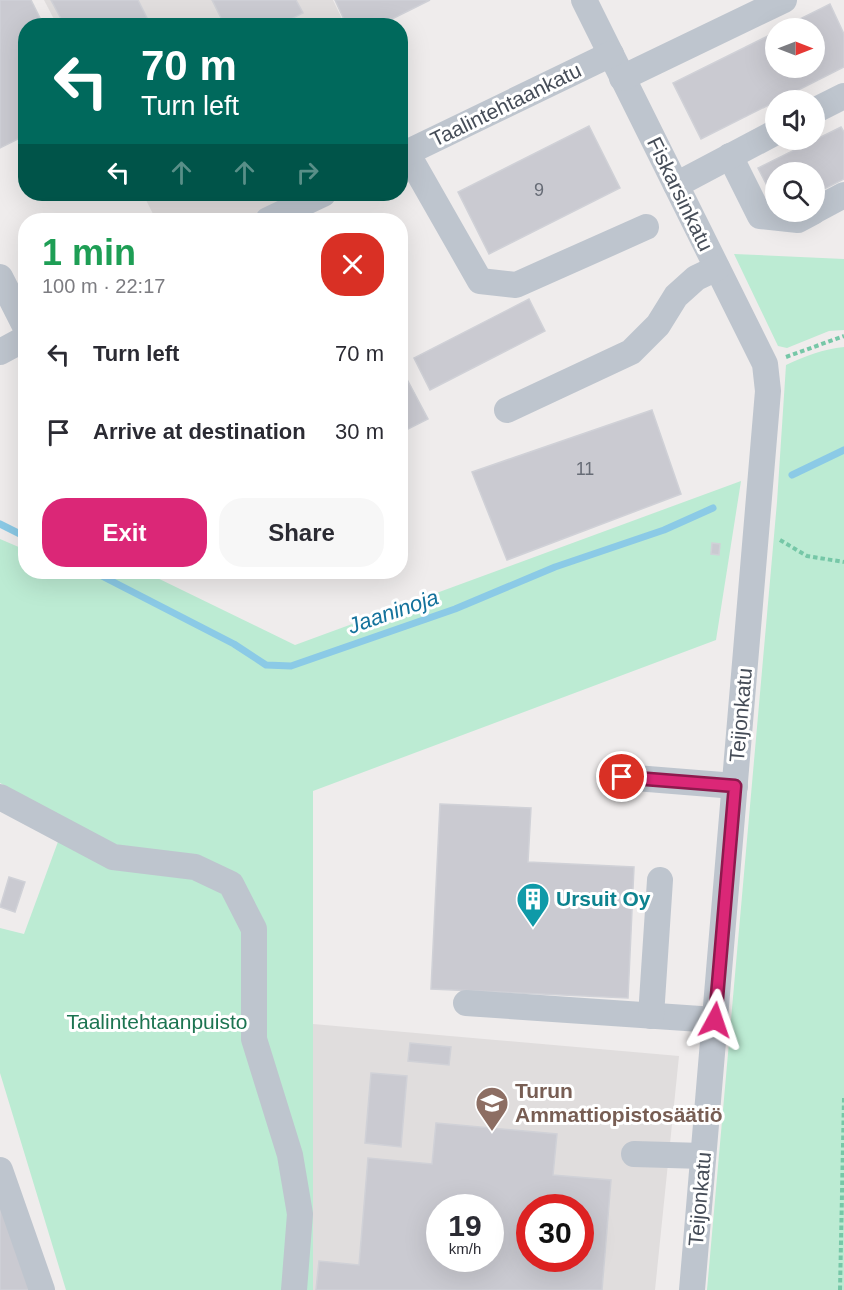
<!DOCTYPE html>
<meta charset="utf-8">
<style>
:root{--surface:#fff;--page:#f7f7f7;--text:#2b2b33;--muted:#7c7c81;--accent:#db2777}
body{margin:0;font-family:Arial,sans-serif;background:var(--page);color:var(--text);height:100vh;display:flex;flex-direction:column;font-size:22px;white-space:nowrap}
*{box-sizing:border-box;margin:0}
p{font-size:20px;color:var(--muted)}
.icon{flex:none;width:33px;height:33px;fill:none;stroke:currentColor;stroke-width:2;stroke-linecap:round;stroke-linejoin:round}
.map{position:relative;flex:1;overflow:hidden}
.details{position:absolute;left:18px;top:213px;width:390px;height:366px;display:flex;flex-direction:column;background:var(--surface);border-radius:24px;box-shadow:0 6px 24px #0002}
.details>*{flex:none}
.hud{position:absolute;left:18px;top:18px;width:390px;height:183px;border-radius:24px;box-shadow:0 6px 24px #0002;background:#00695c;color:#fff;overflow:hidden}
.needle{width:39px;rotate:90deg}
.buttons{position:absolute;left:765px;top:18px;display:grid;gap:12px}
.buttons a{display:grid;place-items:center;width:60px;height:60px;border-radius:50%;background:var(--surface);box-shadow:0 6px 24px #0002;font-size:30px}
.speed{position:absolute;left:426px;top:1194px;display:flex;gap:12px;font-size:30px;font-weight:700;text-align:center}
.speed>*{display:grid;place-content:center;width:78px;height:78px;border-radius:50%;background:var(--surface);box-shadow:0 6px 24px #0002;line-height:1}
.speed small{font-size:15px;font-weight:400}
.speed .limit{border:9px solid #d22;background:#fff;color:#111}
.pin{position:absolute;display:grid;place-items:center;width:51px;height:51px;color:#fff;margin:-26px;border:3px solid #fff;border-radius:50%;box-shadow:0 2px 6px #0007}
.me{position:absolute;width:66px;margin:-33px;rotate:5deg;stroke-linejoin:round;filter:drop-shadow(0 0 4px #0008)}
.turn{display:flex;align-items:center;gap:21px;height:126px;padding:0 24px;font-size:27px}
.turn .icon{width:78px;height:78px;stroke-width:2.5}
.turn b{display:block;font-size:42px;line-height:51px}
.lanes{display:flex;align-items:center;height:57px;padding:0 24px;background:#0003;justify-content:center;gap:30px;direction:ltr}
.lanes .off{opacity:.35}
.round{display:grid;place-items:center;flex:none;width:63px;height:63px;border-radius:24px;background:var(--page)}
.overview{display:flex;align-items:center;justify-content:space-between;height:102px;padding:0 24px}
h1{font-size:36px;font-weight:800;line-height:45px;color:#1e9e55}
.primary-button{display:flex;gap:12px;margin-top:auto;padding:12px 24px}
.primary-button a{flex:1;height:69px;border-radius:24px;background:var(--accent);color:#fff;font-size:24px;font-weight:800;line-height:69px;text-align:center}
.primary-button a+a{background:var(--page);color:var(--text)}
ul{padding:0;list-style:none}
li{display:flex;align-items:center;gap:18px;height:78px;padding:0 24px}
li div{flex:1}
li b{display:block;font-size:22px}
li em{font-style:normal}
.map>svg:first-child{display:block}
.education{fill:#e0dddd;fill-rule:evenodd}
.green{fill:#bcebd3}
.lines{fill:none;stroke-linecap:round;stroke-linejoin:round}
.stream{stroke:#8bcae6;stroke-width:7}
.building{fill:#cacad1;stroke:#d0d1d7;stroke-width:1.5;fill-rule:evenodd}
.path{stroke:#76c7a7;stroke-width:4;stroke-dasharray:4.5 3;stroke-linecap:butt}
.minor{stroke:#bec5ce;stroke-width:26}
.route-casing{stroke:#8e194d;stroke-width:15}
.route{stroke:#db2777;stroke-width:10}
.labels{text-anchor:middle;stroke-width:6;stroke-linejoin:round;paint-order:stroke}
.number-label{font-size:18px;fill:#676c76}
.street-label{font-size:21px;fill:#464d58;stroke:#fff}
.culture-label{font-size:21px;font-weight:bold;fill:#0d838f;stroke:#fff;text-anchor:start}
.park-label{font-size:21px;fill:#1c7451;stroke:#fff}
.education-label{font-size:21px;font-weight:bold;fill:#785e54;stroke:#fff;text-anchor:start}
.water-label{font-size:22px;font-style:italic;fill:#14729c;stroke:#fff}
</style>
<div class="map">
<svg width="844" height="1290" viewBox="0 0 844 1290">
<rect width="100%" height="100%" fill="#efecec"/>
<g class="education">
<polygon points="44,0 333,0 345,25 57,25"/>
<polygon points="143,194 296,194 242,220 156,220"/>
<path d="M313 1024 679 1056 655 1290H313ZM440 1208H490V1258H440ZM530 1208H580V1258H530Z"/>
</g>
<g class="green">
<polygon points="734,254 844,259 844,330 829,331 787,348 778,346"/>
<path d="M844 347V1290H707L777 502 786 365C805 356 823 349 844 347Z"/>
<polygon points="741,481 716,640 313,791 313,1290 66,1290 0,1073 0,928 24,934 66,820 0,783 0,539 21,548 25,541 26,572 145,572 295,645"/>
</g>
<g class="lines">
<g class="stream">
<polyline points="792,475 844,450"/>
<polyline points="0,524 26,537"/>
<polyline points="94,572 234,644 266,665 291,666 455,609 555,567 664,530 713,508"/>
</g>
</g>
<g class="building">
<polygon points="0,0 31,0 44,26 26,26 26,135 0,148"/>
<polygon points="51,0 138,0 151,26 65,26"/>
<polygon points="212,0 296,0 303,13 277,26 225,26"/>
<polygon points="335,0 430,0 378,26 347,26"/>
<polygon points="830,4 844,34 844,67 701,139 673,83 776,32 776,68 814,68 814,28 782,28"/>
<polygon points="589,126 620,188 489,254 458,192"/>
<polygon points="841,127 844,132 844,179 814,194 814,172 776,172 776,203 758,168"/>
<polygon points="529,299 545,331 430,390 414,358"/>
<polygon points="400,366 428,419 400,433"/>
<polygon points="652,410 681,494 507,560 472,472"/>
<polygon points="712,543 720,544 719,555 711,554"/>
<polygon points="440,804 531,808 528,862 634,867 628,998 431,989"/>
<polygon points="9,877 25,882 15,912 0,907"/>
<polygon points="410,1043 451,1047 449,1065 408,1061"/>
<polygon points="371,1073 407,1076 401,1147 365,1143"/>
<path d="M436 1123 557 1134 553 1175 611 1180 602 1290H316L319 1261 359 1265 368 1158 432 1164ZM440 1208H490V1258H440ZM530 1208H580V1258H530Z"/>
<polygon points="0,1198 33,1290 0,1290"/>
</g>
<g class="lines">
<g class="path">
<polyline points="786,357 844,336"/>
<polyline points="780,540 807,556 844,562"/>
<polyline points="840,1290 844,1098"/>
</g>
<g class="minor">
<polyline points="584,0 765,364 768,391 692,1290"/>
<polyline points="622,78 784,0"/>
<polyline points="814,111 844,96"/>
<polyline points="407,153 480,281 516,285 646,227"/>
<polyline points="400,156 611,54"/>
<polyline points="730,156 760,216 798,220 813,212"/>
<polyline points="676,185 776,132"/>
<polyline points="814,211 844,195"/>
<polyline points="268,220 323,194"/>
<polyline points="0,277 26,328"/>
<polyline points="0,352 26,338"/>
<polyline points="507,410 631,352 658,325 676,296 696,278 717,268"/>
<polyline points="623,777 735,786"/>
<polyline points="0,797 113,857 195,867 231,884 254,929 254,1039 290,1155 300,1214 294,1290"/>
<polyline points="466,1003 715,1020"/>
<polyline points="651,1016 660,880"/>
<polyline points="634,1154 703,1156"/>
<polyline points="0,1170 42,1290"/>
</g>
</g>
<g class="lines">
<defs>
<polyline id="route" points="622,777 735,786 715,1020"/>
</defs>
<use href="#route" class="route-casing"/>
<use href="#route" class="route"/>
</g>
<defs>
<symbol id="building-pin" viewBox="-11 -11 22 30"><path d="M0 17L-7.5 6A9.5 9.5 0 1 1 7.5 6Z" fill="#0f9aa8" stroke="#fff"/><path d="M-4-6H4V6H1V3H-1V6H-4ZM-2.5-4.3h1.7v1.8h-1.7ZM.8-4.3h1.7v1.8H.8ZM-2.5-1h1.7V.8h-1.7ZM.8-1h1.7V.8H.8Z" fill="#fff"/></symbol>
<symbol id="school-pin" viewBox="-11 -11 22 30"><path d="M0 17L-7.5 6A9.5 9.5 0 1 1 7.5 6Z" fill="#8d6e63" stroke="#fff"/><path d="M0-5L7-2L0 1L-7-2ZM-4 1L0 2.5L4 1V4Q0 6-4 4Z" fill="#fff"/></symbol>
</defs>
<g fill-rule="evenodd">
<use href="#building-pin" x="514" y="880" width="38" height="52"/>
<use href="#school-pin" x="473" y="1084" width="38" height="52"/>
</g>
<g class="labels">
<g class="number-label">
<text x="539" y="196">9</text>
<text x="585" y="475">11</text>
</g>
<g class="street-label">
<text transform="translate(506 105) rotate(-26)" y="7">Taalintehtaankatu</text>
<text transform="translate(680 194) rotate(64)" y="7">Fiskarsinkatu</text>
<text transform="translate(741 715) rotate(-85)" y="7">Teijonkatu</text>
<text transform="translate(700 1199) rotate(-85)" y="7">Teijonkatu</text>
</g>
<g class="culture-label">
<text x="556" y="906">Ursuit Oy</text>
</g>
<g class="park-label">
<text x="157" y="1029">Taalintehtaanpuisto</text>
</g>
<g class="education-label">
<text x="515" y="1098">Turun<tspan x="515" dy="24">Ammattiopistosäätiö</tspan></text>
</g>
<g class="water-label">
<text transform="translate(393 611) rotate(-19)" y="8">Jaaninoja</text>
</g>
</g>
</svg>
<div class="buttons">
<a><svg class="needle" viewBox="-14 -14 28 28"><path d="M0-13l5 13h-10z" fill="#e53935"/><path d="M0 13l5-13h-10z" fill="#7c7c81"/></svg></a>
<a><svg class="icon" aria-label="sound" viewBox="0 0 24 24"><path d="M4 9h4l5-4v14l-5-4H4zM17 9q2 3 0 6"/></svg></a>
<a><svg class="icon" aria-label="search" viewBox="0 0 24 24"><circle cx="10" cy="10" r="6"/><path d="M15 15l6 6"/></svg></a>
</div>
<div class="speed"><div>19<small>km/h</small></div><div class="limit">30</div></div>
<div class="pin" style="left:622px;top:777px;background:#d93025"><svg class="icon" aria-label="arrive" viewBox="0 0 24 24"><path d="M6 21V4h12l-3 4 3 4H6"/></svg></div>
<svg class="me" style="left:715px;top:1020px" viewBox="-20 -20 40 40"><path d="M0-17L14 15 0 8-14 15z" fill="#db2777" stroke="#fff" stroke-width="4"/></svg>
<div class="hud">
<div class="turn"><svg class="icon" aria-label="left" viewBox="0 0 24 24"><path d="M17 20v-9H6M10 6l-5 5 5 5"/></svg><div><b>70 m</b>Turn left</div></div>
<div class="lanes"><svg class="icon" aria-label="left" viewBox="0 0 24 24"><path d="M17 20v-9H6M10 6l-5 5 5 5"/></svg><svg class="icon off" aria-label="ahead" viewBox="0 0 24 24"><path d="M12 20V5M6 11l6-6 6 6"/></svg><svg class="icon off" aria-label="ahead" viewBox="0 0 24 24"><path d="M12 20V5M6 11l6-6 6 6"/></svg><svg class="icon off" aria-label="right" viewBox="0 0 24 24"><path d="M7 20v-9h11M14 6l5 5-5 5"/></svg></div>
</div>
<section class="details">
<div class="overview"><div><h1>1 min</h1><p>100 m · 22:17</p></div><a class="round" style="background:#d93025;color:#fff"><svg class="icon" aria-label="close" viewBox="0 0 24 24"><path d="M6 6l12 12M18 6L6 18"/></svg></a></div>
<ul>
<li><svg class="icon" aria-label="left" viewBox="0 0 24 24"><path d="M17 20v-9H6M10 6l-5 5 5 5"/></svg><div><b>Turn left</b></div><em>70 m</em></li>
<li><svg class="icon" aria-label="arrive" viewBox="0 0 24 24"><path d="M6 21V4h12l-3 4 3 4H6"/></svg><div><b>Arrive at destination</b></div><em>30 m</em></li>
</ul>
<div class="primary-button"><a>Exit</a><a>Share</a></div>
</section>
</div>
